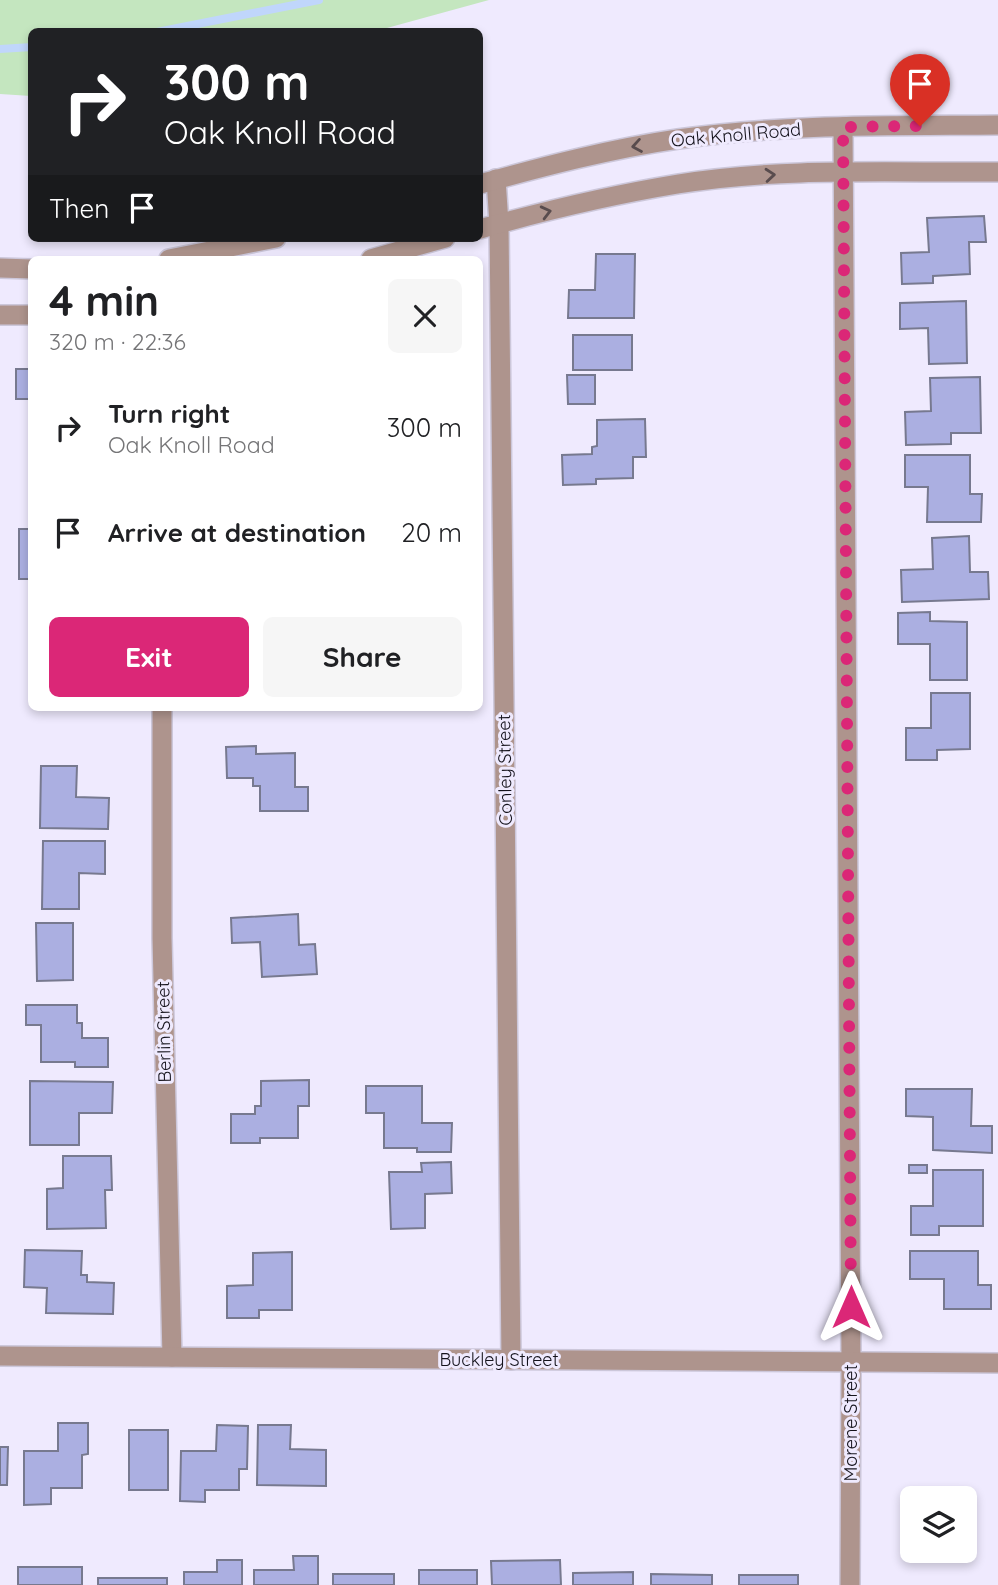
<!DOCTYPE html>
<meta charset="utf-8">
<style>
:root{--surface:#fff;--page:#f6f6f6;--text:#202124;--muted:#757577;--accent:#db2777}
body{margin:0;font-family:Quicksand,sans-serif;background:var(--page);color:var(--text);height:100vh;display:flex;flex-direction:column;font-size:26px;white-space:nowrap}
*{box-sizing:border-box;margin:0}
p{font-size:23px;color:var(--muted)}
.icon{flex:none;width:38px;height:38px;fill:none;stroke:currentColor;stroke-width:2;stroke-linecap:round;stroke-linejoin:round}
.map{position:relative;flex:1;overflow:hidden}
.panel{position:absolute;left:28px;top:256px;width:455px;height:455px;display:flex;flex-direction:column;background:var(--surface);border-radius:10px;box-shadow:0 4px 10px #0003}
.panel>*{flex:none}
.hud{position:absolute;left:28px;top:28px;width:455px;height:214px;border-radius:10px;box-shadow:0 4px 10px #0003;background:#202124;color:#fff;overflow:hidden}
.buttons{position:absolute;left:900px;top:1486px;display:grid;gap:14px}
.buttons a{display:grid;place-items:center;width:77px;height:77px;border-radius:10px;background:var(--surface);box-shadow:0 4px 10px #0003;font-size:35px}
.pin{position:absolute;display:grid;place-items:center;width:60px;height:60px;color:#fff;margin:-72px -30px;border-radius:50% 50% 50% 0;rotate:-45deg;box-shadow:0 0 7px #0007}
.pin .icon{rotate:45deg}
.me{position:absolute;width:77px;margin:-38px;rotate:0deg;stroke-linejoin:round;filter:drop-shadow(0 0 5px #0008)}
.turn{display:flex;align-items:center;gap:24px;height:147px;padding:0 21px;font-size:32px}
.turn .icon{width:91px;height:91px;stroke-width:2.5}
.turn b{display:block;font-size:49px;line-height:60px}
.then{display:flex;align-items:center;height:66px;padding:0 21px;background:#0003;gap:14px;font-size:26px}
.round{display:grid;place-items:center;flex:none;width:74px;height:74px;border-radius:10px;background:var(--page)}
.headline{display:flex;align-items:center;justify-content:space-between;height:119px;padding:0 21px}
h1{font-size:42px;font-weight:800;line-height:52px}
.primary-button{display:flex;gap:14px;margin-top:auto;padding:14px 21px}
.primary-button a{flex:1;height:80px;border-radius:10px;background:var(--accent);color:#fff;font-size:28px;font-weight:800;line-height:80px;text-align:center}
.primary-button a+a{background:var(--page);color:var(--text)}
ul{padding:0;list-style:none}
li{display:flex;align-items:center;gap:21px;height:105px;padding:0 21px}
li div{flex:1}
li b{display:block;font-size:26px}
li em{font-style:normal}
.map>svg:first-child{display:block}
.green{fill:#c4e6bf}
.lines{fill:none;stroke-linecap:round;stroke-linejoin:round}
.stream{stroke:#c0d6fb;stroke-width:8}
.building{fill:#abafe1;stroke:#77798f;stroke-width:2}
.minor-casing{stroke:#ccc7da;stroke-width:22}
.tertiary-casing{stroke:#ccc7da;stroke-width:22}
.minor{stroke:#ae948d;stroke-width:19}
.tertiary{stroke:#ae948d;stroke-width:19}
.oneway{stroke:#594c4e}
.route{stroke:#db2777;stroke-width:12;stroke-dasharray:0 21.6}
.labels{text-anchor:middle;stroke-width:6;stroke-linejoin:round;paint-order:stroke}
.street-label{font-size:18px;fill:#14121b;stroke:#efeafe}
</style>
<div class="map">
<svg width="998" height="1585" viewBox="0 0 998 1585">
<rect width="100%" height="100%" fill="#efeafe"/>
<polygon class="green" points="0,0 489,0 376,31 32,32 31,96 0,94"/>
<g class="lines">
<g class="stream">
<polyline points="157,32 319,0"/>
<polyline points="0,49 32,47"/>
</g>
</g>
<g class="building">
<polygon points="984,216 986,242 969,242 970,274 933,276 933,283 902,284 901,253 929,252 927,218"/>
<polygon points="596,254 635,254 634,318 568,318 569,290 595,290"/>
<polygon points="966,301 967,363 929,364 928,328 900,329 900,303"/>
<rect x="573" y="335" width="59" height="35"/>
<rect x="16" y="369" width="16" height="30"/>
<polygon points="567,375 595,375 595,404 568,404"/>
<polygon points="980,377 981,433 951,433 951,444 906,445 905,412 931,411 930,378"/>
<polygon points="645,419 646,457 633,457 633,478 596,479 596,484 563,485 562,455 592,454 592,447 597,446 597,420"/>
<polygon points="905,455 970,455 970,494 982,494 981,522 927,522 928,487 905,487"/>
<rect x="19" y="529" width="13" height="50"/>
<polygon points="969,536 970,572 988,572 989,599 902,602 901,570 933,569 932,538"/>
<polygon points="930,612 930,621 967,622 967,680 930,680 930,644 898,644 898,613"/>
<polygon points="931,693 970,693 970,749 937,750 937,760 906,760 906,728 931,728"/>
<polygon points="256,746 256,754 295,753 295,787 308,787 308,811 260,811 260,786 253,786 253,778 227,778 226,747"/>
<polygon points="41,766 77,766 76,797 109,798 108,829 40,828"/>
<polygon points="43,841 105,841 105,874 79,873 79,909 42,909"/>
<polygon points="298,914 299,945 315,944 317,974 262,977 260,942 232,943 231,918"/>
<polygon points="36,923 73,923 73,980 37,981"/>
<polygon points="26,1005 77,1005 77,1023 82,1023 82,1038 108,1038 108,1067 75,1067 75,1062 41,1062 41,1025 26,1025"/>
<polygon points="309,1080 309,1106 298,1106 298,1138 260,1138 260,1143 231,1143 231,1114 255,1114 255,1106 261,1106 261,1081"/>
<polygon points="30,1081 113,1082 112,1113 79,1113 79,1145 30,1145"/>
<polygon points="366,1086 422,1086 422,1123 452,1123 451,1152 417,1152 417,1148 384,1148 384,1113 366,1113"/>
<polygon points="906,1089 972,1089 971,1126 992,1126 992,1153 933,1150 933,1117 906,1116"/>
<polygon points="63,1156 111,1156 112,1190 105,1190 106,1228 47,1229 47,1189 63,1188"/>
<polygon points="451,1162 452,1193 425,1194 425,1228 391,1229 389,1172 422,1172 421,1163"/>
<rect x="909" y="1165" width="18" height="8"/>
<polygon points="933,1170 983,1170 983,1226 939,1226 939,1235 911,1235 911,1206 933,1206"/>
<polygon points="25,1250 82,1251 81,1275 87,1275 87,1282 114,1283 113,1314 46,1313 47,1288 24,1287"/>
<polygon points="910,1251 978,1251 978,1285 991,1285 991,1309 944,1309 944,1279 910,1279"/>
<polygon points="292,1252 292,1310 259,1310 259,1318 227,1318 227,1286 253,1285 253,1253"/>
<polygon points="58,1423 88,1423 88,1454 82,1455 82,1488 51,1488 51,1504 24,1505 24,1451 58,1451"/>
<polygon points="217,1425 248,1426 247,1469 239,1469 239,1490 205,1490 205,1502 180,1501 181,1451 216,1451"/>
<polygon points="258,1425 291,1425 290,1449 326,1450 326,1486 257,1485"/>
<rect x="129" y="1430" width="39" height="60"/>
<polygon points="0,1447 8,1447 7,1485 0,1485"/>
<polygon points="293,1556 318,1556 318,1585 254,1585 254,1570 294,1570"/>
<polygon points="217,1560 242,1560 242,1585 184,1585 184,1572 217,1572"/>
<polygon points="560,1560 561,1585 492,1585 491,1561"/>
<rect x="18" y="1567" width="64" height="18"/>
<rect x="419" y="1570" width="58" height="15"/>
<polygon points="633,1572 633,1585 573,1585 573,1573"/>
<rect x="333" y="1574" width="61" height="11"/>
<polygon points="651,1574 712,1575 712,1585 651,1585"/>
<rect x="739" y="1575" width="59" height="10"/>
<rect x="98" y="1578" width="69" height="7"/>
</g>
<g class="lines">
<defs>
<g id="minor">
<polyline points="843,127 851,1362 850,1585"/>
<polyline points="496,179 499,224 511,1360"/>
<polyline points="162,707 162,938 172,1357"/>
<polyline points="0,1356 998,1363"/>
</g>
<g id="tertiary">
<path d="M480 184C545 166 610 149 678 139 783 124 891 126 998 125"/>
<path d="M480 229C544 211 611 195 678 184 783 167 892 173 998 172"/>
<polyline points="169,259 276,238"/>
<polyline points="371,259 445,238"/>
<polyline points="0,268 32,269"/>
<polyline points="0,315 32,315"/>
</g>
</defs>
<use href="#minor" class="minor-casing"/>
<use href="#tertiary" class="tertiary-casing"/>
<use href="#minor" class="minor"/>
<use href="#tertiary" class="tertiary"/>
</g>
<defs><path id="oneway-chevron" d="M-2-3.5L2.5 0L-2 3.5" fill="none" stroke-width="1.6" stroke-linecap="round" stroke-linejoin="round" transform="scale(1.75)"/></defs>
<g class="oneway">
<use href="#oneway-chevron" transform="translate(637 146) rotate(170)"/>
<use href="#oneway-chevron" transform="translate(770 175) rotate(-5)"/>
<use href="#oneway-chevron" transform="translate(546 212) rotate(-14)"/>
</g>
<g class="lines">
<polyline class="route" points="851,1307 843,127 920,126"/>
</g>
<g class="labels">
<g class="street-label">
<text transform="translate(736 135) rotate(-5)" y="6">Oak Knoll Road</text>
<text transform="translate(505 770) rotate(-91)" y="6">Conley Street</text>
<text transform="translate(164 1032) rotate(-91)" y="6">Berlin Street</text>
<text x="499" y="1366">Buckley Street</text>
<text transform="translate(851 1423) rotate(-90)" y="6">Morene Street</text>
</g>
</g>
</svg>
<div class="buttons">
<a><svg class="icon" aria-label="layers" viewBox="0 0 24 24"><path d="M12 4l9 5-9 5-9-5zM3 14l9 5 9-5"/></svg></a>
</div>
<div class="pin" style="left:920px;top:126px;background:#d93025"><svg class="icon" aria-label="arrive" viewBox="0 0 24 24"><path d="M6 21V4h12l-3 4 3 4H6"/></svg></div>
<svg class="me" style="left:851px;top:1307px" viewBox="-20 -20 40 40"><path d="M0-17L14 15 0 8-14 15z" fill="#db2777" stroke="#fff" stroke-width="4"/></svg>
<div class="hud">
<div class="turn"><svg class="icon" aria-label="right" viewBox="0 0 24 24"><path d="M7 20v-9h11M14 6l5 5-5 5"/></svg><div><b>300 m</b>Oak Knoll Road</div></div>
<div class="then">Then<svg class="icon" aria-label="arrive" viewBox="0 0 24 24"><path d="M6 21V4h12l-3 4 3 4H6"/></svg></div>
</div>
<section class="panel">
<div class="headline"><div><h1>4 min</h1><p>320 m · 22:36</p></div><a class="round"><svg class="icon" aria-label="close" viewBox="0 0 24 24"><path d="M6 6l12 12M18 6L6 18"/></svg></a></div>
<ul>
<li><svg class="icon" aria-label="right" viewBox="0 0 24 24"><path d="M7 20v-9h11M14 6l5 5-5 5"/></svg><div><b>Turn right</b><p>Oak Knoll Road</p></div><em>300 m</em></li>
<li><svg class="icon" aria-label="arrive" viewBox="0 0 24 24"><path d="M6 21V4h12l-3 4 3 4H6"/></svg><div><b>Arrive at destination</b></div><em>20 m</em></li>
</ul>
<div class="primary-button"><a>Exit</a><a>Share</a></div>
</section>
</div>
